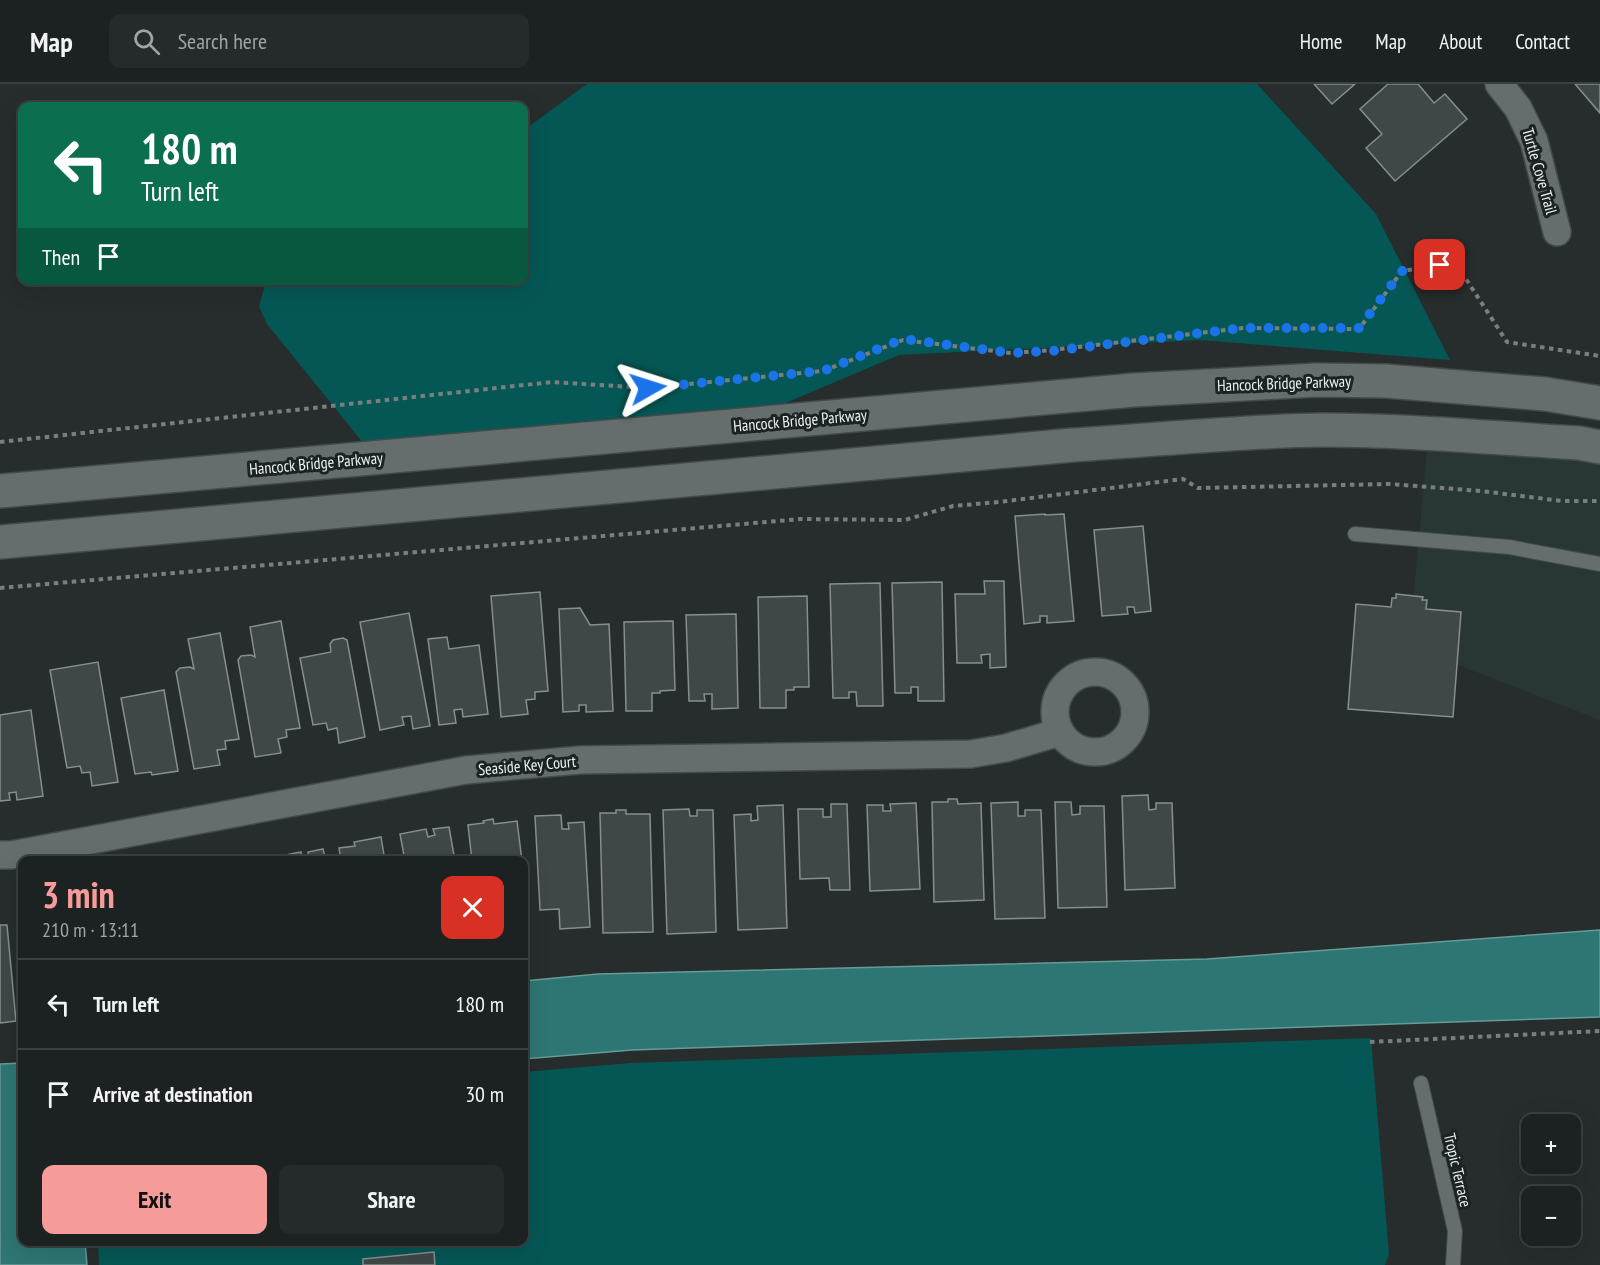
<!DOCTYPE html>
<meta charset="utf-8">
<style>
:root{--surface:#1c2221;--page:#252a2a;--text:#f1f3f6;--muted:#a0a4a5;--line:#3a3f3f;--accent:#f59b99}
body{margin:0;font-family:"PT Sans Narrow",sans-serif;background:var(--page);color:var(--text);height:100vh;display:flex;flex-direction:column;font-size:22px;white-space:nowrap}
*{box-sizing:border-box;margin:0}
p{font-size:20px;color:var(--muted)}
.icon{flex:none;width:33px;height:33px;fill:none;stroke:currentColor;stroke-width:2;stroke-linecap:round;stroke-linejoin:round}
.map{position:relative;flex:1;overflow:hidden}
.sheet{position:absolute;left:18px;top:772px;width:510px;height:390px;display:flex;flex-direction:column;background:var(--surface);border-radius:12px;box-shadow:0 6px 24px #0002,0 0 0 2px var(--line)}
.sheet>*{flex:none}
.guide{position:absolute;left:18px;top:18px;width:510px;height:183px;border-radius:12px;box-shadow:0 6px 24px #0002,0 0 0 2px var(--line);background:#0b6e4f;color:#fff;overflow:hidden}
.controls{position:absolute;left:1521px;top:1030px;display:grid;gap:12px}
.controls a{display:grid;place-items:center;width:60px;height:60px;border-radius:12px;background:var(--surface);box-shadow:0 6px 24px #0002,0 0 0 2px var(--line);font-size:30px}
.pin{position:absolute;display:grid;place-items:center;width:51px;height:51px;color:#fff;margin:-26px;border-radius:12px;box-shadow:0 3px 9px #0006}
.me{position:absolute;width:66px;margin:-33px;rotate:84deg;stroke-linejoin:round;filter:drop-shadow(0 0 4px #0008)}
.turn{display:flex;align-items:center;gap:21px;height:126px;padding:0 24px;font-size:27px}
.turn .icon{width:78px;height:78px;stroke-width:2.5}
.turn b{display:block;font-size:42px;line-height:51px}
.then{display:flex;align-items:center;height:57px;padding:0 24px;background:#0003;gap:12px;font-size:22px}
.round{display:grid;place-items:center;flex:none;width:63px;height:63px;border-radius:12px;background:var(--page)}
.summary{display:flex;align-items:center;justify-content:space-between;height:102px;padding:0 24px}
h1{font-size:36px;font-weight:700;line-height:45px;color:var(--accent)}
.cta{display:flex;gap:12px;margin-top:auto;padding:12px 24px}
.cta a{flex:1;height:69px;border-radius:12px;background:var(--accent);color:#111;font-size:24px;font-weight:700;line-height:69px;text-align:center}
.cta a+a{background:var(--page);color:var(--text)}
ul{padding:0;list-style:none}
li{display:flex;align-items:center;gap:18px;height:90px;padding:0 24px;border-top:2px solid var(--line)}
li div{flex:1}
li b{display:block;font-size:22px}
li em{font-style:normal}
header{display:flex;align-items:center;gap:36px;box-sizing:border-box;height:84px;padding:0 30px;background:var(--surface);border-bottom:2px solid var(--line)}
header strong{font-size:28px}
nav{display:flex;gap:33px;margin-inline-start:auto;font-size:21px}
.search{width:420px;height:54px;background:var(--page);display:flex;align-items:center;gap:15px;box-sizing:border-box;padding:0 21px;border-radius:12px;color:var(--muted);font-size:22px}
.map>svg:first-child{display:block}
.built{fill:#283736}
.green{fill:#055755}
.water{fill:#2e7673;stroke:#679b98;stroke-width:1.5}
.building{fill:#404847;stroke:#868e8e;stroke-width:1.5}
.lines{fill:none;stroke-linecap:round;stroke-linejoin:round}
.lane-casing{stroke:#434a4a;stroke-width:16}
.street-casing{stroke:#434a4a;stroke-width:30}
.secondary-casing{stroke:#434a4a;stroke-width:36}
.path{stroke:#797f7e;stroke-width:4;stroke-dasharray:4.5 4.5;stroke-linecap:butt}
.lane{stroke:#656d6d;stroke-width:14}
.street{stroke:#656d6d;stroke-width:27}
.secondary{stroke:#656d6d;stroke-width:33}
.route{stroke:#1a73e8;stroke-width:10;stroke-dasharray:0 18}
.labels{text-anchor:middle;stroke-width:6;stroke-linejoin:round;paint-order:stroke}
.street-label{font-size:16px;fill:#ecf1f0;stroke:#1c2322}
</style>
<header>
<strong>Map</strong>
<div class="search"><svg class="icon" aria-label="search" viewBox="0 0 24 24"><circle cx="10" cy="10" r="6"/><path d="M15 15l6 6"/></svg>Search here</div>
<nav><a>Home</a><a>Map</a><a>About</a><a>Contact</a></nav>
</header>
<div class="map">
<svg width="1600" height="1181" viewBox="0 0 1600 1181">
<rect width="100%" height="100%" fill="#262d2c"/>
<polygon class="built" points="1427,365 1575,374 1600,379 1600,636 1409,562"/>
<g class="green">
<polygon points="587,0 1257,0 1376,130 1450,276 1199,256 899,271 776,323 364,360 267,240 259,222 266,197 524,196 524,46"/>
<polygon points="1371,954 1389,1170 1385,1181 99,1181 98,1158 524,1158 524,988 631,979"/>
</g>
<g class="water">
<polygon points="1600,846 1600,933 632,966 524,975 524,897 598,890 1207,875"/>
<polygon points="22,979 22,1158 85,1158 87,1181 0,1181 0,980"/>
</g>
<g class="building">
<polygon points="1314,0 1355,0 1332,20"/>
<polygon points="1388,0 1418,0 1434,19 1445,10 1467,35 1395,97 1366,64 1382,50 1360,25"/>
<polygon points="1575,0 1600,0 1600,29"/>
<polygon points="1045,430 1045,431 1064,430 1074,537 1047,539 1047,532 1040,532 1040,538 1024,540 1015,432"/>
<polygon points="1143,442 1151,527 1135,529 1134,523 1127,523 1128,530 1102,532 1094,446"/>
<polygon points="984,497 1004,497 1006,583 990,584 990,570 981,571 982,579 957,579 955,510 985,510"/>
<polygon points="942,498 944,617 918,617 918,603 911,603 911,609 895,609 892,499"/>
<polygon points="880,499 883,622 857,622 856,608 849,608 849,614 833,614 830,500"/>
<polygon points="540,508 548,607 535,608 535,615 526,616 528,630 501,633 491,512"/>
<polygon points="1396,510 1423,513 1422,516 1427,516 1426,525 1461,528 1453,633 1348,625 1356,520 1391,523 1392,514 1396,514"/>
<polygon points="807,512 809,603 794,603 794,606 786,606 786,624 760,624 758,513"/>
<polygon points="580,524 590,541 609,540 613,627 586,628 586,621 579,621 579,627 563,628 559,525"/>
<polygon points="409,529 430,642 413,645 411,632 402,633 404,641 380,646 360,538"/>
<polygon points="736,530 738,624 712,625 712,610 704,610 705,617 689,617 686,531"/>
<polygon points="281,537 300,644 286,646 287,653 278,655 281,669 255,673 238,576 241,572 251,571 255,573 250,543"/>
<polygon points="673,537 675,606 660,607 660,609 652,609 652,627 626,627 624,538"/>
<polygon points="220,549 239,655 225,657 226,665 217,666 220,681 194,685 176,588 180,584 190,583 194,585 188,555"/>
<polygon points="447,553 449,565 479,561 488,630 463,633 462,625 454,626 456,639 439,641 428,555"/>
<polygon points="343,554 347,556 365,653 339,659 337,644 328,646 326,639 313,641 300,574 331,568 330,560 333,556"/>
<polygon points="98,578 118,698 92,702 90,688 82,689 80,682 67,684 50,586"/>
<polygon points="164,606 178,687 152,691 151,688 135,690 121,614"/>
<polygon points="31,626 43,712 17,716 16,708 9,709 10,716 0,717 0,631"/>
<polygon points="1148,711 1149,726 1156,725 1156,719 1172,719 1175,804 1125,806 1122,712"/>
<polygon points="948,715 957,715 958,720 981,719 984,816 934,818 932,718 948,718"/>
<polygon points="1018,718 1018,732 1025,732 1025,726 1041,726 1045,834 995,835 991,719"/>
<polygon points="1055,718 1071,718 1072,731 1080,730 1080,722 1104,722 1107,823 1058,824"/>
<polygon points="916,719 920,805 870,807 867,721 883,721 883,727 891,727 890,720"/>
<polygon points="831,720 847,720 850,806 830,806 829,794 800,795 798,725 823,725 823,733 831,733"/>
<polygon points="783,721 787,844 738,846 734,731 751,730 751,737 758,736 757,722"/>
<polygon points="689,725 690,732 697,732 697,726 713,726 716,848 667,850 663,726"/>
<polygon points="616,726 626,726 626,730 650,730 653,848 603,849 600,729 616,729"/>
<polygon points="561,731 562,745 569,745 568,739 584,738 590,843 560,845 559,825 540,826 535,732"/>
<polygon points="493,735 494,740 517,737 522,777 472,777 468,741 484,739 483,737"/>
<polygon points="449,743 455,777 405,777 400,750 426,745 428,753 435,751 433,745"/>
<polygon points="381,753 385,777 341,777 339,764 355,762 354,758"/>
<polygon points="323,765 326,777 275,777 275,773 301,768 302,775 309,774 308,768"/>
<polygon points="524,792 528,834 524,834"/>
<polygon points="22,816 22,848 18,817"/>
<polygon points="0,841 7,841 16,937 0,939"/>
<polygon points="434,1168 435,1181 363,1181 363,1175"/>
</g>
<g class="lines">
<defs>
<g id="lane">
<polyline points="1355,450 1509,463 1600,480"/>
<polyline points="1421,999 1455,1147 1453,1181"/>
</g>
<g id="street">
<polyline points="1499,0 1518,24 1534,57 1557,148"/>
<circle cx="1095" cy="628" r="40"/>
<polyline points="0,771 11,771 466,686 580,676 971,670 1006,664 1060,648"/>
</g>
<g id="secondary">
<polyline points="0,407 1134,306 1316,296 1386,297 1545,310 1600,319"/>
<path d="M0 458 1073 361C1156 356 1240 347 1323 346 1408 346 1494 354 1579 359L1600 363"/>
</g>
</defs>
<use href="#lane" class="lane-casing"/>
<use href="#street" class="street-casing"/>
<use href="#secondary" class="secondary-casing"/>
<g class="path">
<polyline points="0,358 552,298 648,304 823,287 903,256 1011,269 1052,266 1243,244 1359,245 1402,187 1440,181 1466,195 1507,258 1600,272"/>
<polyline points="0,504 801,435 905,436 953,422 999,418 1183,395 1198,404 1390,400 1481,407 1562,417 1600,417"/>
<polyline points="1370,958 1600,947"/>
</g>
<use href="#lane" class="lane"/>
<use href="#street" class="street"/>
<use href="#secondary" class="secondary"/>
</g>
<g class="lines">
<polyline class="route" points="648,304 823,287 903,255 1011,269 1052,267 1243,244 1359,244 1402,187 1440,181"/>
</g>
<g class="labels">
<g class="street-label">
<text transform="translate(1540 87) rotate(74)" y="6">Turtle Cove Trail</text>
<text transform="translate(1284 299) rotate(-2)" y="6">Hancock Bridge Parkway</text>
<text transform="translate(800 336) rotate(-5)" y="6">Hancock Bridge Parkway</text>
<text transform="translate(316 379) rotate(-5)" y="6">Hancock Bridge Parkway</text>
<text transform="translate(527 681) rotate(-5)" y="6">Seaside Key Court</text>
<text transform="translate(1458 1086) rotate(77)" y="6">Tropic Terrace</text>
</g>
</g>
</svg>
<div class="controls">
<a>+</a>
<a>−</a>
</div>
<div class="pin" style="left:1440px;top:181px;background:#d93025"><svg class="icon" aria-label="arrive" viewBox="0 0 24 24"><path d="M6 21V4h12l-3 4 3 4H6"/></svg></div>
<svg class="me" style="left:648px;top:304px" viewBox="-20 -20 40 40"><path d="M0-17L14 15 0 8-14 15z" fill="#1a73e8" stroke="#fff" stroke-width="4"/></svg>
<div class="guide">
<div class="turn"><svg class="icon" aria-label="left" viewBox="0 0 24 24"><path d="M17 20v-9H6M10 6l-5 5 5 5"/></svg><div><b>180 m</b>Turn left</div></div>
<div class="then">Then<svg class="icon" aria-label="arrive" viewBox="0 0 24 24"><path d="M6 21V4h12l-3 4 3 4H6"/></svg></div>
</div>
<section class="sheet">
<div class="summary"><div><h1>3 min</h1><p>210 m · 13:11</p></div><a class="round" style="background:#d93025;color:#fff"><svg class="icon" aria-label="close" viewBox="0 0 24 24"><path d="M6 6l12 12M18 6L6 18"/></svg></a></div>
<ul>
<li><svg class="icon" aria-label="left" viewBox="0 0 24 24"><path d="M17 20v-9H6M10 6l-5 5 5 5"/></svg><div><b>Turn left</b></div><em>180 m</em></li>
<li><svg class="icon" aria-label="arrive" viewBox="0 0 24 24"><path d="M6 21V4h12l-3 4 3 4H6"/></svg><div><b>Arrive at destination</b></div><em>30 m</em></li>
</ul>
<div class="cta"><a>Exit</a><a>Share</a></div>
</section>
</div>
